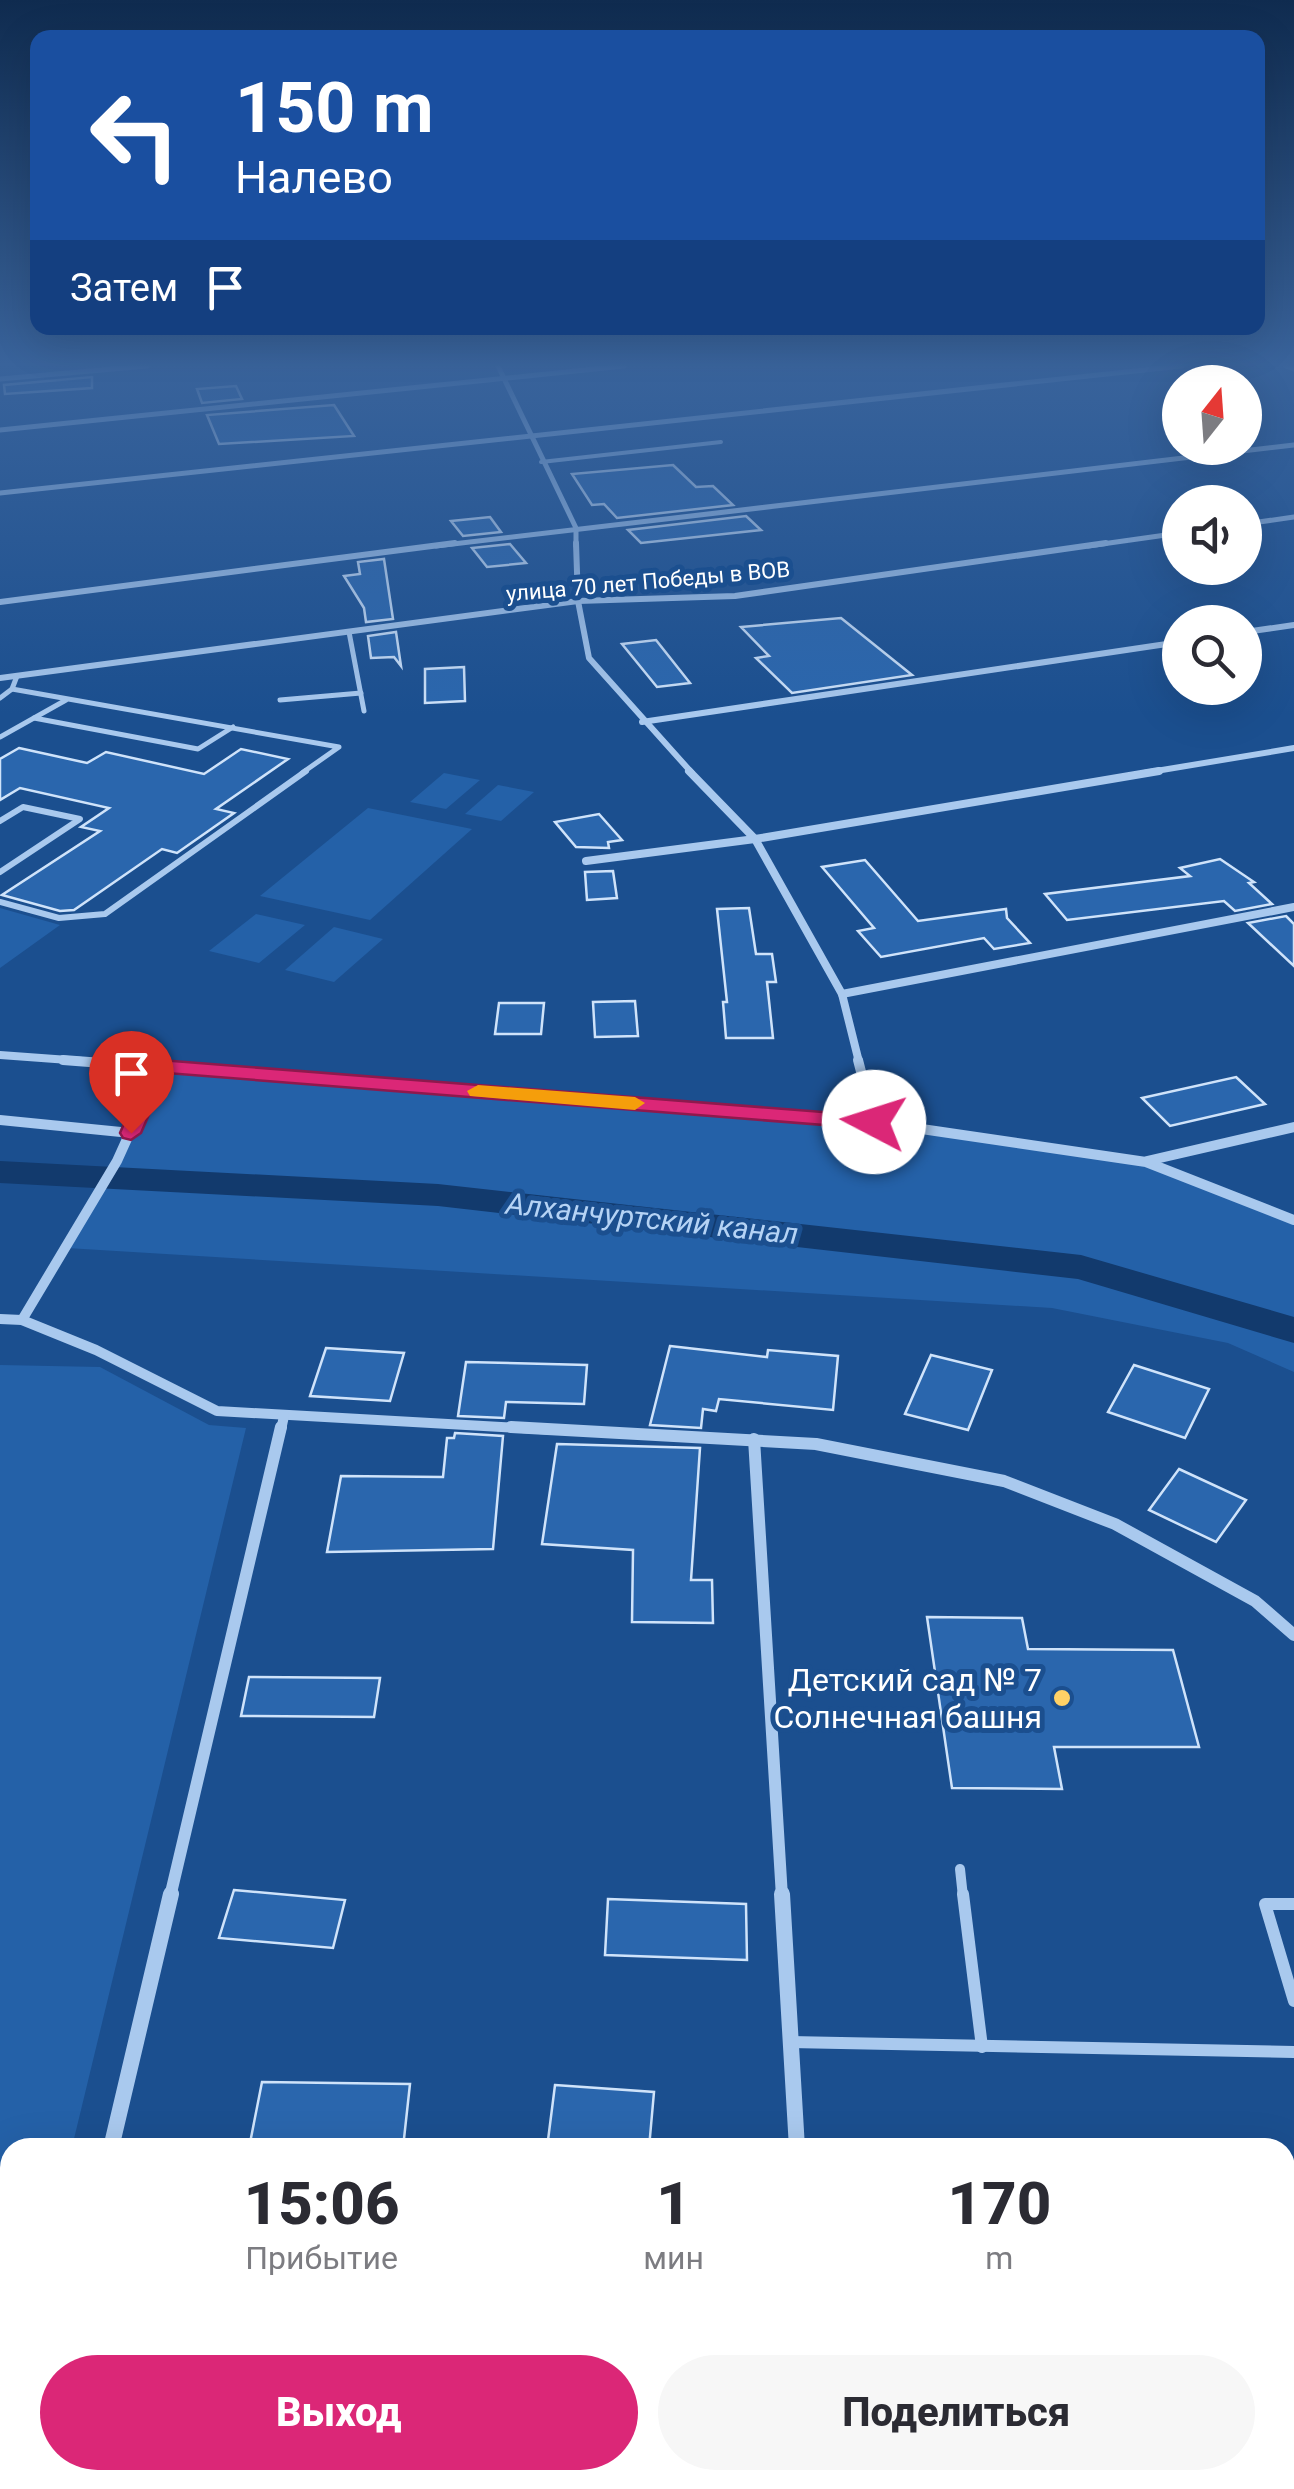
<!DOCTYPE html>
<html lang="ru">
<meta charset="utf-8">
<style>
:root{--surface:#fff;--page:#f7f7f7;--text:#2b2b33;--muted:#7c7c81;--accent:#db2777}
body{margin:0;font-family:Roboto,sans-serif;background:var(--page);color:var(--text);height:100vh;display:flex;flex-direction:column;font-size:38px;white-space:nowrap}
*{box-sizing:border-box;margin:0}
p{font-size:32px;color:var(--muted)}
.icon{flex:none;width:55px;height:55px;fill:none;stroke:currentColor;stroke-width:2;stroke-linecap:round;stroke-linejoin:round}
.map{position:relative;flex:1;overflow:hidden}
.drawer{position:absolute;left:0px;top:2138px;width:1295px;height:352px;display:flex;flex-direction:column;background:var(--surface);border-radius:30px 30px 0 0;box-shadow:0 10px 40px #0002}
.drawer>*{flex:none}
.banner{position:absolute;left:30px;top:30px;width:1235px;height:305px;border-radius:20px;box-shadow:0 10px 40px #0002;background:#1a4fa0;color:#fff;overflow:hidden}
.needle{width:65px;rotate:17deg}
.controls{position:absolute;left:1162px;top:365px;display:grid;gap:20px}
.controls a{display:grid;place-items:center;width:100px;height:100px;border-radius:50%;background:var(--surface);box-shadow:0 10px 40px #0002;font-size:50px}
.pin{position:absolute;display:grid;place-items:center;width:85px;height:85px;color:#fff;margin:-102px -42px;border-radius:50% 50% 50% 0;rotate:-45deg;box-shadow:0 0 10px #0007}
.pin .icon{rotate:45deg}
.me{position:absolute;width:110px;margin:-55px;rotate:275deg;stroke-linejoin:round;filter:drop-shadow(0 0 8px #0008)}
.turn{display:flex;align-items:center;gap:35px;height:210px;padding:0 40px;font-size:45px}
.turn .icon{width:130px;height:130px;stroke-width:2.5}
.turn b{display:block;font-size:70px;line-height:85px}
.then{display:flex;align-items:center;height:95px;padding:0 40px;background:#0003;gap:20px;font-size:38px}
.eta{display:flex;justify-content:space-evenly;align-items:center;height:170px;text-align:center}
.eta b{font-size:60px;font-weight:800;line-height:70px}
.action{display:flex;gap:20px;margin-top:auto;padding:20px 40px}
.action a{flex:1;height:115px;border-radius:60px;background:var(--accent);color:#fff;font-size:40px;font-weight:800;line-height:115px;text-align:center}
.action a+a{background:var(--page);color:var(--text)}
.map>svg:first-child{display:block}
.green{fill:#2461a8}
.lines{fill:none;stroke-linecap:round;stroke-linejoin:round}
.canal{fill:#123a6d;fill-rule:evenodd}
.building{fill:#2a66ad;stroke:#cfe3fa;stroke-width:2.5}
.lane-far4{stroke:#a9c9ee;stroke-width:4}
.lane-far3{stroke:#a9c9ee;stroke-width:5}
.lane-far2{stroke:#a9c9ee;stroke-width:6}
.lane-far1{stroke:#a9c9ee;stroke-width:10}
.lane{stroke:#a9c9ee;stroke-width:12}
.street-far5{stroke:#a9c9ee;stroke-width:5}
.street-far4{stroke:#a9c9ee;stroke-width:6}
.street-far3{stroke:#a9c9ee;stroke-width:8}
.street-far2{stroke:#a9c9ee;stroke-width:10}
.street-far1{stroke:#a9c9ee;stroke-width:12}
.street{stroke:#a9c9ee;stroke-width:16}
.route{fill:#db2777;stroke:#8e194d;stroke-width:2.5}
.slow{fill:#f59e0b}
.poi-dot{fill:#ffd166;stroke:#1b4f8f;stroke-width:4}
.labels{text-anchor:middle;stroke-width:10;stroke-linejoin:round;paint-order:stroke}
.far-street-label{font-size:22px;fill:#fff;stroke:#1b4f8f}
.water-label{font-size:30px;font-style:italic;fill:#b5d3f5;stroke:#1b4f8f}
.near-poi-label{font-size:32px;fill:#fff;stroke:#1b4f8f;text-anchor:end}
</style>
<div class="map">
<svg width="1294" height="2489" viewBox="0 0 1294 2489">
<rect width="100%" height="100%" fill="#1b4f8f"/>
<g class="green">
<polygon points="444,773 480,780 446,809 410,802"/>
<polygon points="498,785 534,792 501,821 465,814"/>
<polygon points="368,808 472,829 370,920 260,896"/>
<polygon points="0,908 60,925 0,968"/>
<polygon points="256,914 305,925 259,963 209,951"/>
<polygon points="334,927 383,939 334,982 285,970"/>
<polygon points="160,1066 874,1122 1146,1162 1294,1220 1294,1372 1228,1343 1052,1308 67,1248 118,1161"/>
<polygon points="0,1365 100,1367 209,1425 246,1428 72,2147 10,2148 10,2402 0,2443"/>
</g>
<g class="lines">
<polygon class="canal" points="0,1161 438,1184 1081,1255 1294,1317 1294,1343 1078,1279 438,1206 0,1183"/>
</g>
<g class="building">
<polygon points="92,377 92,388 5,394 4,385"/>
<polygon points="236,386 242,399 202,403 197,389"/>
<polygon points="334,405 354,436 219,444 207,415"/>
<polygon points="673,465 696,487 713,486 733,505 617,518 604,504 592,505 572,474"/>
<polygon points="746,516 761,530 641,543 628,530"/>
<polygon points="490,517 501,532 463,536 451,521"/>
<polygon points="510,544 526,563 487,567 472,548"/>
<polygon points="384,559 393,619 366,622 364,608 344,576 360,574 358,562"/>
<polygon points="841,618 912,675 792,693 756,658 769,656 741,627"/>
<polygon points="396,632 401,666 394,657 371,658 368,636"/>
<polygon points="656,640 690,683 657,687 622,644"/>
<polygon points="464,667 465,701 425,703 425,669"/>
<polygon points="19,748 87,763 106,752 204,774 241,749 288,759 216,809 234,813 177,853 162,849 74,910 60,911 2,895 100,831 81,827 109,808 20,788 0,800 0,759"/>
<polygon points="599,814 622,840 608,842 609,848 576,847 555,822"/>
<polygon points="1220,859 1254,882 1249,883 1272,904 1235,911 1224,901 1067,920 1045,894 1190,876 1180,868"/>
<polygon points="865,860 918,921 1006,909 1007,918 1030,943 994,949 984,938 881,957 858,931 874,928 822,867"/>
<polygon points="613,871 617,898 587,900 585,872"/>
<polygon points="749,908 756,954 772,954 776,982 767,982 773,1038 726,1038 723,1002 727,1002 717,909"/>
<polygon points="1286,916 1294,924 1294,966 1248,923"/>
<polygon points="635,1001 638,1036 595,1037 593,1002"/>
<polygon points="499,1003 544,1003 541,1034 495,1034"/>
<polygon points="1236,1077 1265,1104 1170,1126 1142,1098"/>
<polygon points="670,1346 767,1357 768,1350 838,1356 833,1410 719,1399 716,1411 703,1409 701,1428 650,1425"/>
<polygon points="326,1348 404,1353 390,1401 310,1396"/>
<polygon points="931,1355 992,1370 968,1430 905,1414"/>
<polygon points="466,1362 587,1365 584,1404 506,1402 504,1418 458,1416"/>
<polygon points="1134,1365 1209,1389 1185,1438 1108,1412"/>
<polygon points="455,1433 503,1436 493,1549 327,1552 341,1476 443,1477 447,1438 454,1438"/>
<polygon points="557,1444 700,1448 691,1580 712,1580 713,1623 632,1622 633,1550 542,1544"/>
<polygon points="1179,1469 1246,1500 1216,1542 1149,1510"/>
<polygon points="927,1617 1022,1618 1028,1649 1173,1650 1199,1747 1054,1747 1062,1789 952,1788"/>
<polygon points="249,1677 380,1678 374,1717 241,1716"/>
<polygon points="234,1890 345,1900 333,1948 219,1938"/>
<polygon points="608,1899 746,1904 747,1960 605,1955"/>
<polygon points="262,2082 410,2084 403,2148 249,2148"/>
<polygon points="555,2085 654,2092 649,2148 547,2148"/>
</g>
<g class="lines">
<polyline class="lane-far4" points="541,462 721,442"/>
<g class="lane-far3">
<polyline points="349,632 364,711"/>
<polyline points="12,689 339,747 302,773"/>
<polyline points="0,698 12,689 17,676"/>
<polyline points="280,700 361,693"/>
<polyline points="34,718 198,749 233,727"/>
<polyline points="0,737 66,700"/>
</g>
<g class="lane-far2">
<polyline points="0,821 23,807 80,819 0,872"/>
<polyline points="0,902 59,918 105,914 306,771"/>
</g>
<polyline class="lane-far1" points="960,1869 963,1897"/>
<g class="lane">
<polyline points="963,1894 982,2047"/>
<polyline points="1294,1904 1265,1904 1294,2001"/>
<polyline points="790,2042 1294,2052"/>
</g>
<g class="street-far5">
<polyline points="498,366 576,528 576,546"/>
<polyline points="1286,366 1294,369"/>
<polyline points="0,379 147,366"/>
<polyline points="0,430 624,366"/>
<polyline points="0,493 1182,366"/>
<polyline points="1245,524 1294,517"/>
<polyline points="436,546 1294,445"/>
<polyline points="1088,546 1180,533"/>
</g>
<g class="street-far4">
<polyline points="576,543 578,601 589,658 692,773"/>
<polyline points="0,602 455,543"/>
<polyline points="1245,632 1294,625"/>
<polyline points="0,678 578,601 735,596 1106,543"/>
<polyline points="642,722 1180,642"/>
<polyline points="1144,773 1294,748"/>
</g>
<g class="street-far3">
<polyline points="689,771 755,839 842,994 859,1062"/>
<polyline points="586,861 755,839 1159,771"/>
<polyline points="842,994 1294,907"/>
<polyline points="0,1055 96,1062"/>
</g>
<g class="street-far2">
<polyline points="63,1060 874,1122 1146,1162 1294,1220"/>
<polyline points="858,1060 874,1122"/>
<polyline points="0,1120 131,1133"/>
<polyline points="1147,1161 1294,1127"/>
<polyline points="0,1319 22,1320 96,1350 217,1411 556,1430"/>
<polyline points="22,1320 117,1161 160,1066"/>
<polyline points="281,1430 284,1416"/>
</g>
<g class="street-far1">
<polyline points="511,1427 816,1444 1004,1481 1115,1524 1255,1601 1294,1635"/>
<polyline points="754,1439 782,1897"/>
<polyline points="170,1897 281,1427"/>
</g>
<g class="street">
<polyline points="782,1894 797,2148"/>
<polyline points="111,2148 171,1894"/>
<polyline points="815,2480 816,2489"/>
<polyline points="34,2489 36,2480"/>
</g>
</g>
<linearGradient id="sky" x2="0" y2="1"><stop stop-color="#0f2b4f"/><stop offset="0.51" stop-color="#39639b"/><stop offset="1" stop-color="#39639b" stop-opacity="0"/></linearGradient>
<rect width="1294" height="714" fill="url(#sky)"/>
<polygon class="route" points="160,1060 874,1116 884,1122 874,1129 167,1073 141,1133 131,1140 123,1138 120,1133 149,1066"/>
<polygon class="slow" points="478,1085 635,1097 645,1103 635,1110 470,1096 467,1091"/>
<circle class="poi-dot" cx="1062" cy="1698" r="10"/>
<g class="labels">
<g class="far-street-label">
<text transform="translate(648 581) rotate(-5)" y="8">улица 70 лет Победы в ВОВ</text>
</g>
<g class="water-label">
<text transform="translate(652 1219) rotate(6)" y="10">Алханчуртский канал</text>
</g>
<g class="near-poi-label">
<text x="1042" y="1691">Детский сад № 7<tspan x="1042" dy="37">Солнечная башня</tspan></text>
</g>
</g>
</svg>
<div class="controls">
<a><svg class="needle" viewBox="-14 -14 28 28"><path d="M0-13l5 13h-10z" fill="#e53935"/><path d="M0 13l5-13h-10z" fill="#7c7c81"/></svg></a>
<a><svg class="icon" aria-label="sound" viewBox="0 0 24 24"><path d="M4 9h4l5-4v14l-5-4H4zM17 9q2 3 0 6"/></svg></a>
<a><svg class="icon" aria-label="search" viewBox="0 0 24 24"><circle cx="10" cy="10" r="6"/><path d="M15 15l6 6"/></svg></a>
</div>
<div class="pin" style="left:131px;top:1133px;background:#d93025"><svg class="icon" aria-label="arrive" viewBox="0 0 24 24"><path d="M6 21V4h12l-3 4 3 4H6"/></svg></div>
<svg class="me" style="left:874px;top:1122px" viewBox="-20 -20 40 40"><circle r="19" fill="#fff"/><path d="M0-13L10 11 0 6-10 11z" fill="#db2777"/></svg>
<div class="banner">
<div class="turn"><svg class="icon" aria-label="left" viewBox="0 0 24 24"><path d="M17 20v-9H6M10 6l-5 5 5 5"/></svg><div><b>150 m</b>Налево</div></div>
<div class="then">Затем<svg class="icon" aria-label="arrive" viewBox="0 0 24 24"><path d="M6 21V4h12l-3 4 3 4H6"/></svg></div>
</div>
<section class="drawer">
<div class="eta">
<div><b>15:06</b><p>Прибытие</p></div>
<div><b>1</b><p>мин</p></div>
<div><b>170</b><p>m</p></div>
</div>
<div class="action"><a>Выход</a><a>Поделиться</a></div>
</section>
</div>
